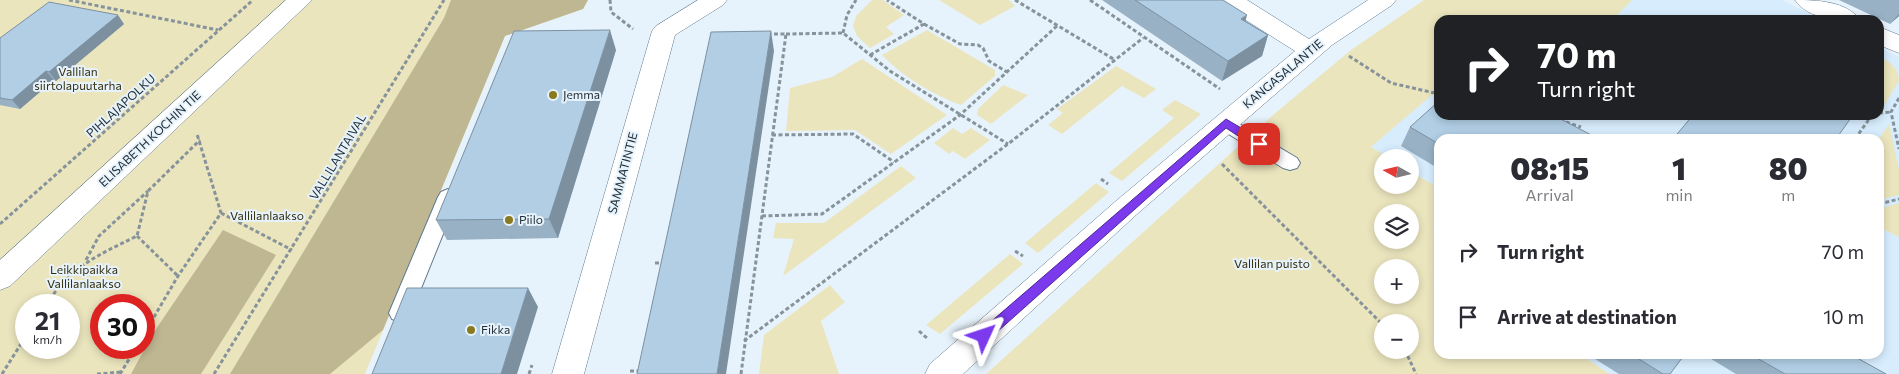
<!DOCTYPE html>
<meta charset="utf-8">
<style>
:root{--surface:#fff;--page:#f7f7f7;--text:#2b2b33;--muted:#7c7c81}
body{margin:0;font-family:Commissioner,sans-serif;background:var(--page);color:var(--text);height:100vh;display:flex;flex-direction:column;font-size:19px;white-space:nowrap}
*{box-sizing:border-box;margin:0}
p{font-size:16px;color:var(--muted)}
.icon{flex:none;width:28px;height:28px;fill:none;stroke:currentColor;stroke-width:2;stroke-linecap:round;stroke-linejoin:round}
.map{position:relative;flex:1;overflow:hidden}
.drawer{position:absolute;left:1434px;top:134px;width:450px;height:225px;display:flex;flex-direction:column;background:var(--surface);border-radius:15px;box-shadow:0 2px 8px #0003}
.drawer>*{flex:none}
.hud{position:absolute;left:1434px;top:15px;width:450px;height:105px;border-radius:15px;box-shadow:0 2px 8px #0003;background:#202124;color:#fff;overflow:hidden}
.needle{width:32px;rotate:278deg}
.tools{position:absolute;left:1374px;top:149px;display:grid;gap:10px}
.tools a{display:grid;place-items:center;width:45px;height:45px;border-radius:50%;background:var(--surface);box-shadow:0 2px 8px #0003;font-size:25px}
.speed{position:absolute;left:15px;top:294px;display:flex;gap:10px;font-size:25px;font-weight:700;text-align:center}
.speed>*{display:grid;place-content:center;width:65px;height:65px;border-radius:50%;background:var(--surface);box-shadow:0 2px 8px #0003;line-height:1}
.speed small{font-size:12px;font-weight:400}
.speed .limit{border:8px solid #d22;background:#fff;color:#111}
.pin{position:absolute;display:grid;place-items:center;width:42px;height:42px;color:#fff;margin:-21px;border-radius:10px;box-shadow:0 2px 8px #0006}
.me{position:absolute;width:55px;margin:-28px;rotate:48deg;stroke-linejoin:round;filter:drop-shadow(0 0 4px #0008)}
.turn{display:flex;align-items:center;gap:18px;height:105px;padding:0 20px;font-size:22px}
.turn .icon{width:65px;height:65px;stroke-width:2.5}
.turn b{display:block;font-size:35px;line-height:42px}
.eta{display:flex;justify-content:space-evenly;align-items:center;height:85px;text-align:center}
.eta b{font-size:30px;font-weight:800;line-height:35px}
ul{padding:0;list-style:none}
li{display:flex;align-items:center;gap:15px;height:65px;padding:0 20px}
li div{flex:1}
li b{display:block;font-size:19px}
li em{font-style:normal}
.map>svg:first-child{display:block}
.built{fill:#d7edfe}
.green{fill:#ebe5be;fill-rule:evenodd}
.forest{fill:#beb791}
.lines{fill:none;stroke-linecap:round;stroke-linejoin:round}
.lane-casing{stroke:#5f7a8e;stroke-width:2}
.street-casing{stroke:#5f7a8e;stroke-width:1}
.path{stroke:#87939b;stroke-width:3;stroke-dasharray:4 2.5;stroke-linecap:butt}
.lane{fill:#fff;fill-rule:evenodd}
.street{fill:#fff;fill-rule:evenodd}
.wall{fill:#98b1c5}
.shaded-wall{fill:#7c90a0}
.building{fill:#b1cee5;stroke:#7c90a0}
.route{fill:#7c3aed;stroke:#51269a}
.poi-dot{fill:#897a1f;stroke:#e7f3fc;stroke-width:2}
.labels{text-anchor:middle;stroke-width:4;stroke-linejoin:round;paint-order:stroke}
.park-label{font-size:12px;fill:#342e0d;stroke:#e7f3fc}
.street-label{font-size:12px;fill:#232f37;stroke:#e7f3fc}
.poi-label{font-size:12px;fill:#232f37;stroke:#e7f3fc;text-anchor:start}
</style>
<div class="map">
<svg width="1899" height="374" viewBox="0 0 1899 374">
<rect width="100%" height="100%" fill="#e7f3fc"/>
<g class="built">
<polygon points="1535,0 1782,0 1823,20 1513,20"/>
<polygon points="1879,47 1899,57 1899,374 1610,374 1579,354 1879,354 1879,139 1439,139 1439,188 1410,171 1410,158 1388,157 1371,147 1439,87 1439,115 1879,115"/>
</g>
<g class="green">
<path d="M0 0H588L583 9 505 36 365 374H0ZM26 305H69V348H26ZM101 305H144V348H101Z"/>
<polygon points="872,0 883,0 904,15 886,27 894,34 870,48 857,36 853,26 856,16"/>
<polygon points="939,0 1009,0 1015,6 980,25"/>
<path d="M1424 0H1632L1612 20H1439V89L1371 147 1388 157 1382 158V185H1410V171L1439 188V354H1579L1610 374H986L1273 115 1351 50ZM1382 212H1410V240H1382ZM1382 268H1410V295H1382ZM1382 322H1410V350H1382Z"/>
<path d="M927 30 995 70V76L961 105C933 95 903 77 882 55Z"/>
<path d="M1879 57C1890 61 1899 68 1899 81L1882 109 1879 108Z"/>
<polygon points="862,59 947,115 891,154 855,130 786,131 790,88 832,77"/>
<polygon points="1116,66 1156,89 1144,98 1122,86 1062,134 1048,125 1063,113 1057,109"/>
<polygon points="1003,85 1028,95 991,124 977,115 978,109"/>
<polygon points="1175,100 1201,114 1122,181 1109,173 1174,118 1162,110"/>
<polygon points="1889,124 1899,170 1899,195 1879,200 1879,139"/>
<polygon points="953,128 962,134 971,128 990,140 965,159 953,151 949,154 934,143"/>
<polygon points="901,166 916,178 783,276 794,239 773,238 776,223 824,223"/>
<polygon points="1096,183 1109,192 1038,253 1025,243"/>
<polygon points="1899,203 1899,237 1879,227 1879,209"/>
<polygon points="1010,254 1023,264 940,334 926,325"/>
<polygon points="830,285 845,302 821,321 839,374 759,374 764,335"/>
</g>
<g class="forest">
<polygon points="451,0 588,0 583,9 505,36 383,330 330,374 230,374 444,18"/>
<polygon points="223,230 276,255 201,374 131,374 152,335"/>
</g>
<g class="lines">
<defs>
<g id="lane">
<polygon points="1226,116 1297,158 1300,163 1297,168 1290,170 1283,168 1219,128 1217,123 1219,118"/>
<polygon points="448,189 455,192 458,197 411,313 408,319 400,322 392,319 389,313 438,197 441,192"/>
</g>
<g id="street">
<polygon points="286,0 312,0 10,286 0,290 0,260"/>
<polygon points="698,0 727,0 723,5 675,35 584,374 552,374 652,31 656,26"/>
<polygon points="1218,0 1247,0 1309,39 1368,0 1396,0 1392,5 1332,45 1136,215 963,374 925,374 930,364 1116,201 1295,51 1222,5"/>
<path d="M1795 0C1816 0 1847 1 1860 20 1839 20 1808 20 1795 0Z"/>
<polygon points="1879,27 1899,35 1899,53 1879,45"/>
</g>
</defs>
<use href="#lane" class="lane-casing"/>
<use href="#street" class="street-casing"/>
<g class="path">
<polyline points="69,0 218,30"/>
<polyline points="610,0 611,12 633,29"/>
<polyline points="1015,0 1115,60"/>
<polyline points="1090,0 1220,89"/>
<polyline points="924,24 960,44 978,45 983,48 989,61 1007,72"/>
<polyline points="843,33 847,15 856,0"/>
<polyline points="786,34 843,33 890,71 1008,144"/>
<polyline points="870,55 924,24 887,0"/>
<polyline points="1349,56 1391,83 1439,94"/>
<polyline points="1899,98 1891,112 1899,149"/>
<polyline points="1879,113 1891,112"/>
<polyline points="1566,122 1581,127"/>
<polyline points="772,135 853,134 894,162"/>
<polyline points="1855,139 1872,115"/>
<polyline points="1222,164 1382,324"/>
<polyline points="1101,179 1108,184"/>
<polyline points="1879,204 1899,199"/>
<polyline points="221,213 292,250"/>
<polyline points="762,216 822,214 960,115 1058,25"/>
<polyline points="0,224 253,0"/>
<polyline points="137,236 178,276"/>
<polyline points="1015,251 1023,256"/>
<polyline points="86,260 99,236 148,191"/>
<polyline points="655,263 664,263"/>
<path d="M46 305C70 267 98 255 137 236L148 191 200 140"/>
<polyline points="919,331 928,339"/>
<polyline points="144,334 178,276 221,213 197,134"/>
<polyline points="744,341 1008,144 1143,38"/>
<polyline points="1405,350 1416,374"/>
<polyline points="630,371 640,371"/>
<polyline points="2,374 26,336"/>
<polyline points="97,374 121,372"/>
<polyline points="120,374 136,348"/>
<polyline points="214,374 444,0"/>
<polyline points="529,374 532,365"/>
<polyline points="741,374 786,34 768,34"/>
</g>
<use href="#lane" class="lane"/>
<use href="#street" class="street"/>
</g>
<g class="wall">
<polygon points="1102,0 1223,0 1246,21 1268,35 1262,56 1222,81"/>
<polygon points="1839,0 1899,0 1899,16 1890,24"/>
<polygon points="124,24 56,81 54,80 20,109 0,105 0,38"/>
<polygon points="616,50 558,238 447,240 436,220"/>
<polygon points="1522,118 1439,139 1439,169 1401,146 1410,127"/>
<polygon points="1587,354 1685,354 1670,374 1619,374"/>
<polygon points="1703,354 1850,354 1886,374 1736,374"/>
</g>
<g class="shaded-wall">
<polygon points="1899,14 1899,16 1890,24"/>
<polygon points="118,15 124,24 56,81 49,72"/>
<polygon points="1247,15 1242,35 1241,19"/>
<polygon points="610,30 616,50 558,238 549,219"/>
<polygon points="771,31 774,51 726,374 717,374"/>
<polygon points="1268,35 1262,56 1222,81 1228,61"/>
<polygon points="46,71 54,80 20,109 12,100"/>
<polygon points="528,288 538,307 517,374 501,374"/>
</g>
<g class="building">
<polygon points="1135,0 1223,0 1247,15 1241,19 1268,35 1228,61"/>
<polygon points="49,2 118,15 49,72 46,71 12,100 0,98 0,38"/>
<polygon points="610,30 549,219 436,220 514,31"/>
<polygon points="771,31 717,374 637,374 711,32"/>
<polygon points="1439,101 1439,115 1516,115 1522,118 1525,115 1553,115 1599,139 1439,139 1439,144 1410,127"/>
<polygon points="1693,115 1853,115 1836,139 1673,139"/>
<polygon points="407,288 528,288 501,374 372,374"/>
<polygon points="1631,354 1685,354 1670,374 1663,374"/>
<polygon points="1750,354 1850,354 1886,374 1785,374"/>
</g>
<polygon class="route" points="1226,119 1263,141 1263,147 1255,147 1226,128 988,340 979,340 977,336 979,332"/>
<g class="poi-dot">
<circle cx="553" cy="95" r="5"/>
<circle cx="509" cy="220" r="5"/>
<circle cx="471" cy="330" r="5"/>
</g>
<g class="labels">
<g class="park-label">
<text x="78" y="76">Vallilan<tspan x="78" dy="14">siirtolapuutarha</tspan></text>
<text x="267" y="220">Vallilanlaakso</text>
<text x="1272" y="268">Vallilan puisto</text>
<text x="84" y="274">Leikkipaikka<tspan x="84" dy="14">Vallilanlaakso</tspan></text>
</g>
<g class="street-label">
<text transform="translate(1283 74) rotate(-40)" y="4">KANGASALANTIE</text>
<text transform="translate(121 106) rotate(-42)" y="4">PIHLAJAPOLKU</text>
<text transform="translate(150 139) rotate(-43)" y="4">ELISABETH KOCHIN TIE</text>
<text transform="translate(338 157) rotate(-59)" y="4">VALLILANTAIVAL</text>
<text transform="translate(623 173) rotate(-75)" y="4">SAMMATINTIE</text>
</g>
<g class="poi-label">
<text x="563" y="99">Jemma</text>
<text x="519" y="224">Piilo</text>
<text x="481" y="334">Fikka</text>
</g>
</g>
</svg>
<div class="tools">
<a><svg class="needle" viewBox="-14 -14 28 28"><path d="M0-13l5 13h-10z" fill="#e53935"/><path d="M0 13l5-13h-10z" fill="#7c7c81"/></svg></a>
<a><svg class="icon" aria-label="layers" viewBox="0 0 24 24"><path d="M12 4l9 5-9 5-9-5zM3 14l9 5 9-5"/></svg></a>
<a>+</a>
<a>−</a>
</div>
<div class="speed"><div>21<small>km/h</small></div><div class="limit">30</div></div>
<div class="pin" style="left:1259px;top:144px;background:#d93025"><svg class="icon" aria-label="arrive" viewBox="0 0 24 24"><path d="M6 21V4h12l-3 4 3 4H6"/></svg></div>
<svg class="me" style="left:984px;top:336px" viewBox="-20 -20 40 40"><path d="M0-17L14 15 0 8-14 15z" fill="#7c3aed" stroke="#fff" stroke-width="4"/></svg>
<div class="hud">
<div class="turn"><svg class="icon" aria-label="right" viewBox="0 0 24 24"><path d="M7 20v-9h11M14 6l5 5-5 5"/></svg><div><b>70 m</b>Turn right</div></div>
</div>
<section class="drawer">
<div class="eta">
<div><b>08:15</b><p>Arrival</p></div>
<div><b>1</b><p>min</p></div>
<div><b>80</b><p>m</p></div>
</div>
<ul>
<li><svg class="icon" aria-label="right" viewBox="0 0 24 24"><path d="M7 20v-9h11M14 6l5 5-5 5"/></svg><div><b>Turn right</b></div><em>70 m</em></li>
<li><svg class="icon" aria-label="arrive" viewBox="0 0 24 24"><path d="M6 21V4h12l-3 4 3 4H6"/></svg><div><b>Arrive at destination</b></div><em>10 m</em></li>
</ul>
</section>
</div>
